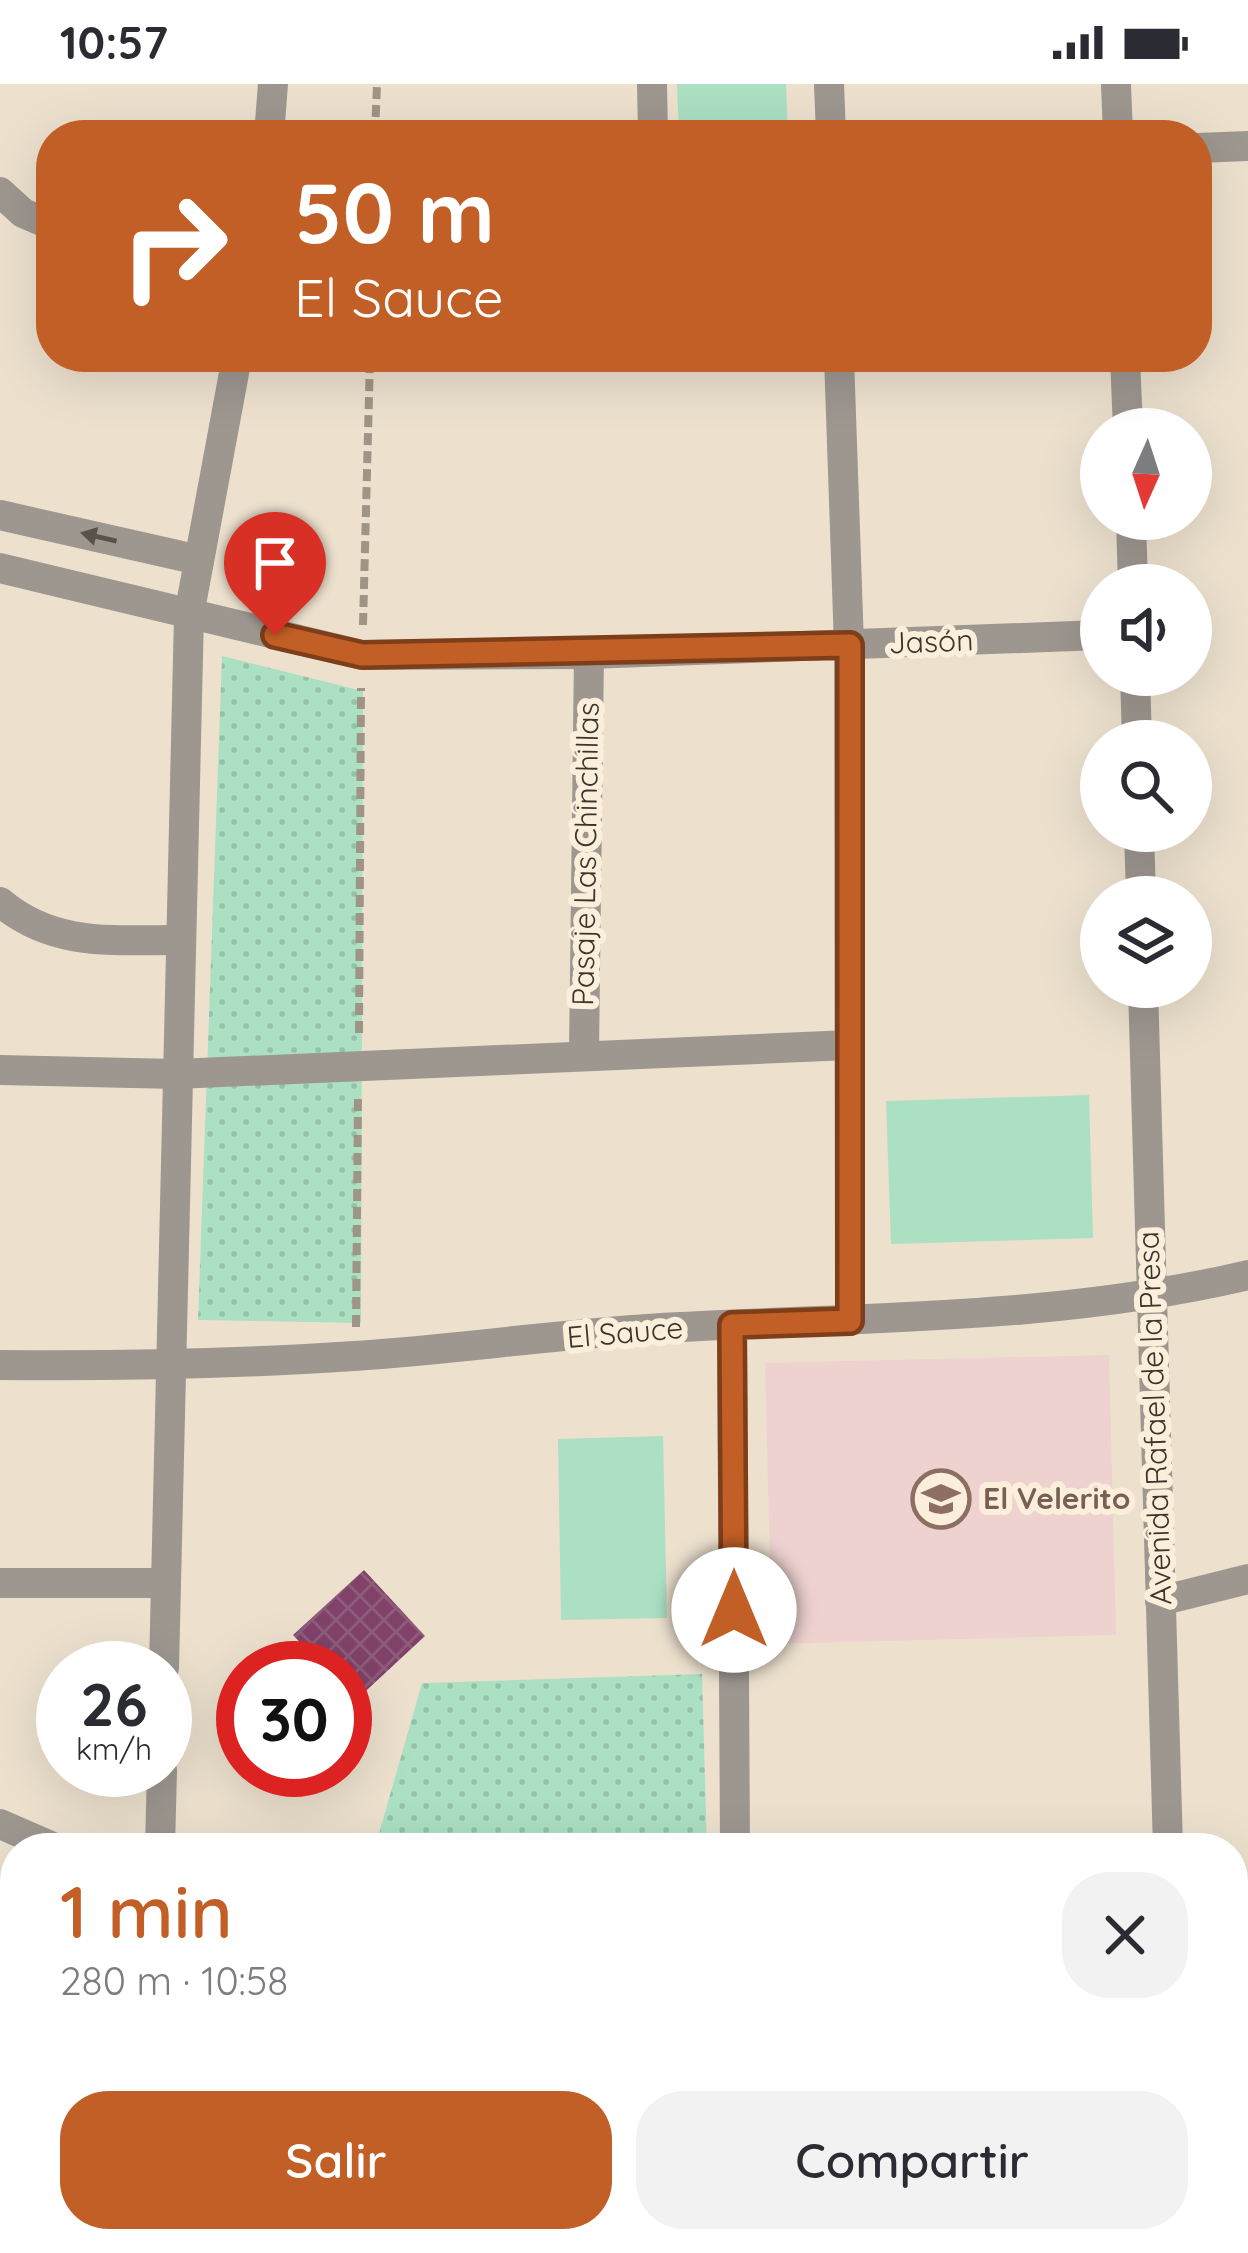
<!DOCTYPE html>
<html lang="es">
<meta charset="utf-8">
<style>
:root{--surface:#fff;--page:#f2f2f3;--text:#2b2b33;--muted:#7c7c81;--accent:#c25f26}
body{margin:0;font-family:Quicksand,sans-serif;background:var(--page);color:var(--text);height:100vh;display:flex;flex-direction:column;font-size:45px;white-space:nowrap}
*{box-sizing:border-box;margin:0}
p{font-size:39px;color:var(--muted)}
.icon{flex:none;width:66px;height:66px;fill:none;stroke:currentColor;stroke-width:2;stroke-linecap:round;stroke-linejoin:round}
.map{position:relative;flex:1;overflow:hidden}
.side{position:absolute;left:0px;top:1749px;width:1248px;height:420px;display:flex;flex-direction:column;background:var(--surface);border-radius:48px 48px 0 0;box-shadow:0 12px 48px #0002}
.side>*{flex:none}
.top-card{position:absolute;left:36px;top:36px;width:1176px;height:252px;border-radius:48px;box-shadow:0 12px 48px #0002;background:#c25f26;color:#fff;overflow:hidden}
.needle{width:78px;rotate:183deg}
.fabs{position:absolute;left:1080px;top:324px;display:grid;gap:24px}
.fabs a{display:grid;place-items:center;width:132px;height:132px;border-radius:50%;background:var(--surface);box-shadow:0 12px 48px #0002;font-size:60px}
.speed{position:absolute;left:36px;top:1557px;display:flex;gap:24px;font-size:60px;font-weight:700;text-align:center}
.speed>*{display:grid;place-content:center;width:156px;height:156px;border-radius:50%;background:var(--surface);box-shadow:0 12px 48px #0002;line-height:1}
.speed small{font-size:30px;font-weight:400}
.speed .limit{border:18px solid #d22;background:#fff;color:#111}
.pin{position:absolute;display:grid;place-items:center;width:102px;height:102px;color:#fff;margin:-123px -51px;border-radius:50% 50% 50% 0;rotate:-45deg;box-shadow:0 0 12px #0007}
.pin .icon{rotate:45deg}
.me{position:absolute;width:132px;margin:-66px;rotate:0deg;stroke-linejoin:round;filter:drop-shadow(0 0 9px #0008)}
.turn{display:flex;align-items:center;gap:42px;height:252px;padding:0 60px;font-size:54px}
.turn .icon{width:156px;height:156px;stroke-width:2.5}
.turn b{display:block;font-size:84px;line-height:102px}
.round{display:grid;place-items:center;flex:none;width:126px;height:126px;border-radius:48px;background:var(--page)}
.headline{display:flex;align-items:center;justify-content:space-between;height:204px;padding:0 60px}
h1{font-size:72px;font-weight:600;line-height:90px;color:var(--accent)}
.cta{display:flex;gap:24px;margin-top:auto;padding:24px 60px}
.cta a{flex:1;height:138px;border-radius:48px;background:var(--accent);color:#fff;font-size:48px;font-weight:600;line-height:138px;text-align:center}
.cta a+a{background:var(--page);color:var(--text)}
.status{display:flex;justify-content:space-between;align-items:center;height:84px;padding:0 60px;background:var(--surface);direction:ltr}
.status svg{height:33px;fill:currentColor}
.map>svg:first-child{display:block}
.education{fill:#edd2cf}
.grass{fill:#abe0c3}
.park{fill:url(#park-dots)}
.building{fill:url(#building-cross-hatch)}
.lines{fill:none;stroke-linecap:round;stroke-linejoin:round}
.path{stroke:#9e9587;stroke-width:8;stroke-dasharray:12 6;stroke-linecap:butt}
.minor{stroke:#9e9790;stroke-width:30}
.tertiary{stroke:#9e9790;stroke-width:30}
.oneway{fill:#58524b}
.route-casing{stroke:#7e3e19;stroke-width:30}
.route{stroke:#c25f26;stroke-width:21}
.labels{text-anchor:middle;stroke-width:12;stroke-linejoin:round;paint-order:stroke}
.street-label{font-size:30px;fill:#3a352d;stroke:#fbefdb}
.education-label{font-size:30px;font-weight:bold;fill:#785e54;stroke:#fbefdb;text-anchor:start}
</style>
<div class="status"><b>10:57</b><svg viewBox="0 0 49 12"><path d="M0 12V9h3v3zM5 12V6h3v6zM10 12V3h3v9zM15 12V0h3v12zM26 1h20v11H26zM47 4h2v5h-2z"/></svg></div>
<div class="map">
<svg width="1248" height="2169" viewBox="0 0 1248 2169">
<defs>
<pattern id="park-dots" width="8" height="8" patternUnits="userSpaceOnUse" patternTransform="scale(3)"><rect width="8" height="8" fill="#abe0c3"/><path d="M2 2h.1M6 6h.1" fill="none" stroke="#94c1a8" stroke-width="1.8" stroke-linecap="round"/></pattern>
<pattern id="building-cross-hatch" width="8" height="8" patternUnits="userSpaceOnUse" patternTransform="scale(3)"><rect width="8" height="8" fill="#804269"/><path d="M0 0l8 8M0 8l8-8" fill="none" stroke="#8e5c7a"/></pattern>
</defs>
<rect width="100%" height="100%" fill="#ede1ce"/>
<polygon class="education" points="1109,1271 1116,1551 772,1560 765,1279"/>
<g class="grass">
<polygon points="677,0 786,0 788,51 679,51"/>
<polygon points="1089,1011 1093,1154 891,1160 886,1017"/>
<polygon points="663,1352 667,1534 561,1536 558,1355"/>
</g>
<g class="park">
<polygon points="222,572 363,607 361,1239 198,1236"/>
<polygon points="702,1590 707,1764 348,1764 351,1758 378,1753 422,1599"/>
</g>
<polygon class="building" points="364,1486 425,1552 355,1617 345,1606 345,1584 324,1584 293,1551"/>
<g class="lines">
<g class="path">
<polyline points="375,51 377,0"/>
<polyline points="363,541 370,273"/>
<polyline points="359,949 361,604"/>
<polyline points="356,1243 358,1012"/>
</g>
<g class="minor">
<polyline points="652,0 653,51"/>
<polyline points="829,0 831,51"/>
<polyline points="1116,0 1118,51"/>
<polyline points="1197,64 1248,62"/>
<polyline points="0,108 23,129 51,141"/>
<polyline points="839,273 849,561 850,1237"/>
<polyline points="1125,273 1128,345"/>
<polyline points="0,431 199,476"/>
<polyline points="1131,435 1133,501"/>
<polyline points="0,484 362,571 589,570 1101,551"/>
<polyline points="1135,591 1137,657"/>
<polyline points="1139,747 1141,813"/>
<path d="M0 818C53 863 112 856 178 856"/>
<polyline points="1143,903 1168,1764"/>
<polyline points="584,969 589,570"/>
<polyline points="0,986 176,990 850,961"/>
<polyline points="732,1241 735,1764"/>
<path d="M0 1281C118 1282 236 1280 354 1272 463 1265 571 1248 680 1243 869 1233 1062 1235 1248 1191"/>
<polyline points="0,1499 165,1499"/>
<polyline points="1160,1517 1248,1495"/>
<polyline points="0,2019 15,2020"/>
<polyline points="598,2154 599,2169"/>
<polyline points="1180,2154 1180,2169"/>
</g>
<g class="tertiary">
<polyline points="269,51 273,0"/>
<polyline points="164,1584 189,531 237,273"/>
<polyline points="0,1740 55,1764"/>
<polyline points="160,1764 162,1686"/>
<polyline points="1233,1890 1248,1887"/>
<polyline points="149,2169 149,2154"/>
</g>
</g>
<defs><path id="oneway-solid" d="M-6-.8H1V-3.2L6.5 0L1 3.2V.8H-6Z" transform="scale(3)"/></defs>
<use class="oneway" href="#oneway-solid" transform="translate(99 453) rotate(-167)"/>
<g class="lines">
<defs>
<polyline id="route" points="275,551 362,571 850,561 850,1237 732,1241 734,1526"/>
</defs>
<use href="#route" class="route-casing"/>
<use href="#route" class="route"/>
</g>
<defs>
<symbol id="school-ring" viewBox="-11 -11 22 22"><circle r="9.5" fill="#fbefdb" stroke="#8d6e63" stroke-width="1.5"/><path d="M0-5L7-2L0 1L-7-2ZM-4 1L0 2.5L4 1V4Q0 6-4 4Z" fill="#8d6e63"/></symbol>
</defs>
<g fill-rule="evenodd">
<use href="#school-ring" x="908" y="1382" width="66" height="66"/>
</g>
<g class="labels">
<g class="street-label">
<text transform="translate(931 558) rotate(-2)" y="10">Jasón</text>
<text transform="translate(586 770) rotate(-89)" y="10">Pasaje Las Chinchillas</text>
<text transform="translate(625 1249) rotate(-5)" y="10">El Sauce</text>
<text transform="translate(1155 1334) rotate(-92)" y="10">Avenida Rafael de la Presa</text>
</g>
<g class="education-label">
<text x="983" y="1425">El Velerito</text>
</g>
</g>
</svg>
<div class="fabs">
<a><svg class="needle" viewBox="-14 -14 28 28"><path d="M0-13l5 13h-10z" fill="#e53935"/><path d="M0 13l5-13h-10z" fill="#7c7c81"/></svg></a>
<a><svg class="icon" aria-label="sound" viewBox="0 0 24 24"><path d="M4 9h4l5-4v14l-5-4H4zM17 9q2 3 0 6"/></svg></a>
<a><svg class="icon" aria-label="search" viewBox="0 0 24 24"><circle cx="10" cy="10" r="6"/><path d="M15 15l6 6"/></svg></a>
<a><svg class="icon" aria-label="layers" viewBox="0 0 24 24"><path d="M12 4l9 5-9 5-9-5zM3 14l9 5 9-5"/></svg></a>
</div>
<div class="speed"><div>26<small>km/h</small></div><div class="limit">30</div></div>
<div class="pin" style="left:275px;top:551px;background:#d93025"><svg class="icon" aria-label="arrive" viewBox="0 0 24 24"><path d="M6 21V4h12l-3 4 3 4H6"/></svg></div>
<svg class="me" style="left:734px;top:1526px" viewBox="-20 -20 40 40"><circle r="19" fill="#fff"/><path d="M0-13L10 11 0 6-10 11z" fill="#c25f26"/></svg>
<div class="top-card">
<div class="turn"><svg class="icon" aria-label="right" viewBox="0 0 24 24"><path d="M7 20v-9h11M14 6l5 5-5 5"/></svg><div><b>50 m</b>El Sauce</div></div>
</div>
<section class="side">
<div class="headline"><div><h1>1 min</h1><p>280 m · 10:58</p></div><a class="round"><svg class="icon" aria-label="close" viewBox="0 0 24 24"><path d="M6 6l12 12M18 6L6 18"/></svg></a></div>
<div class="cta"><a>Salir</a><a>Compartir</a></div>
</section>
</div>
